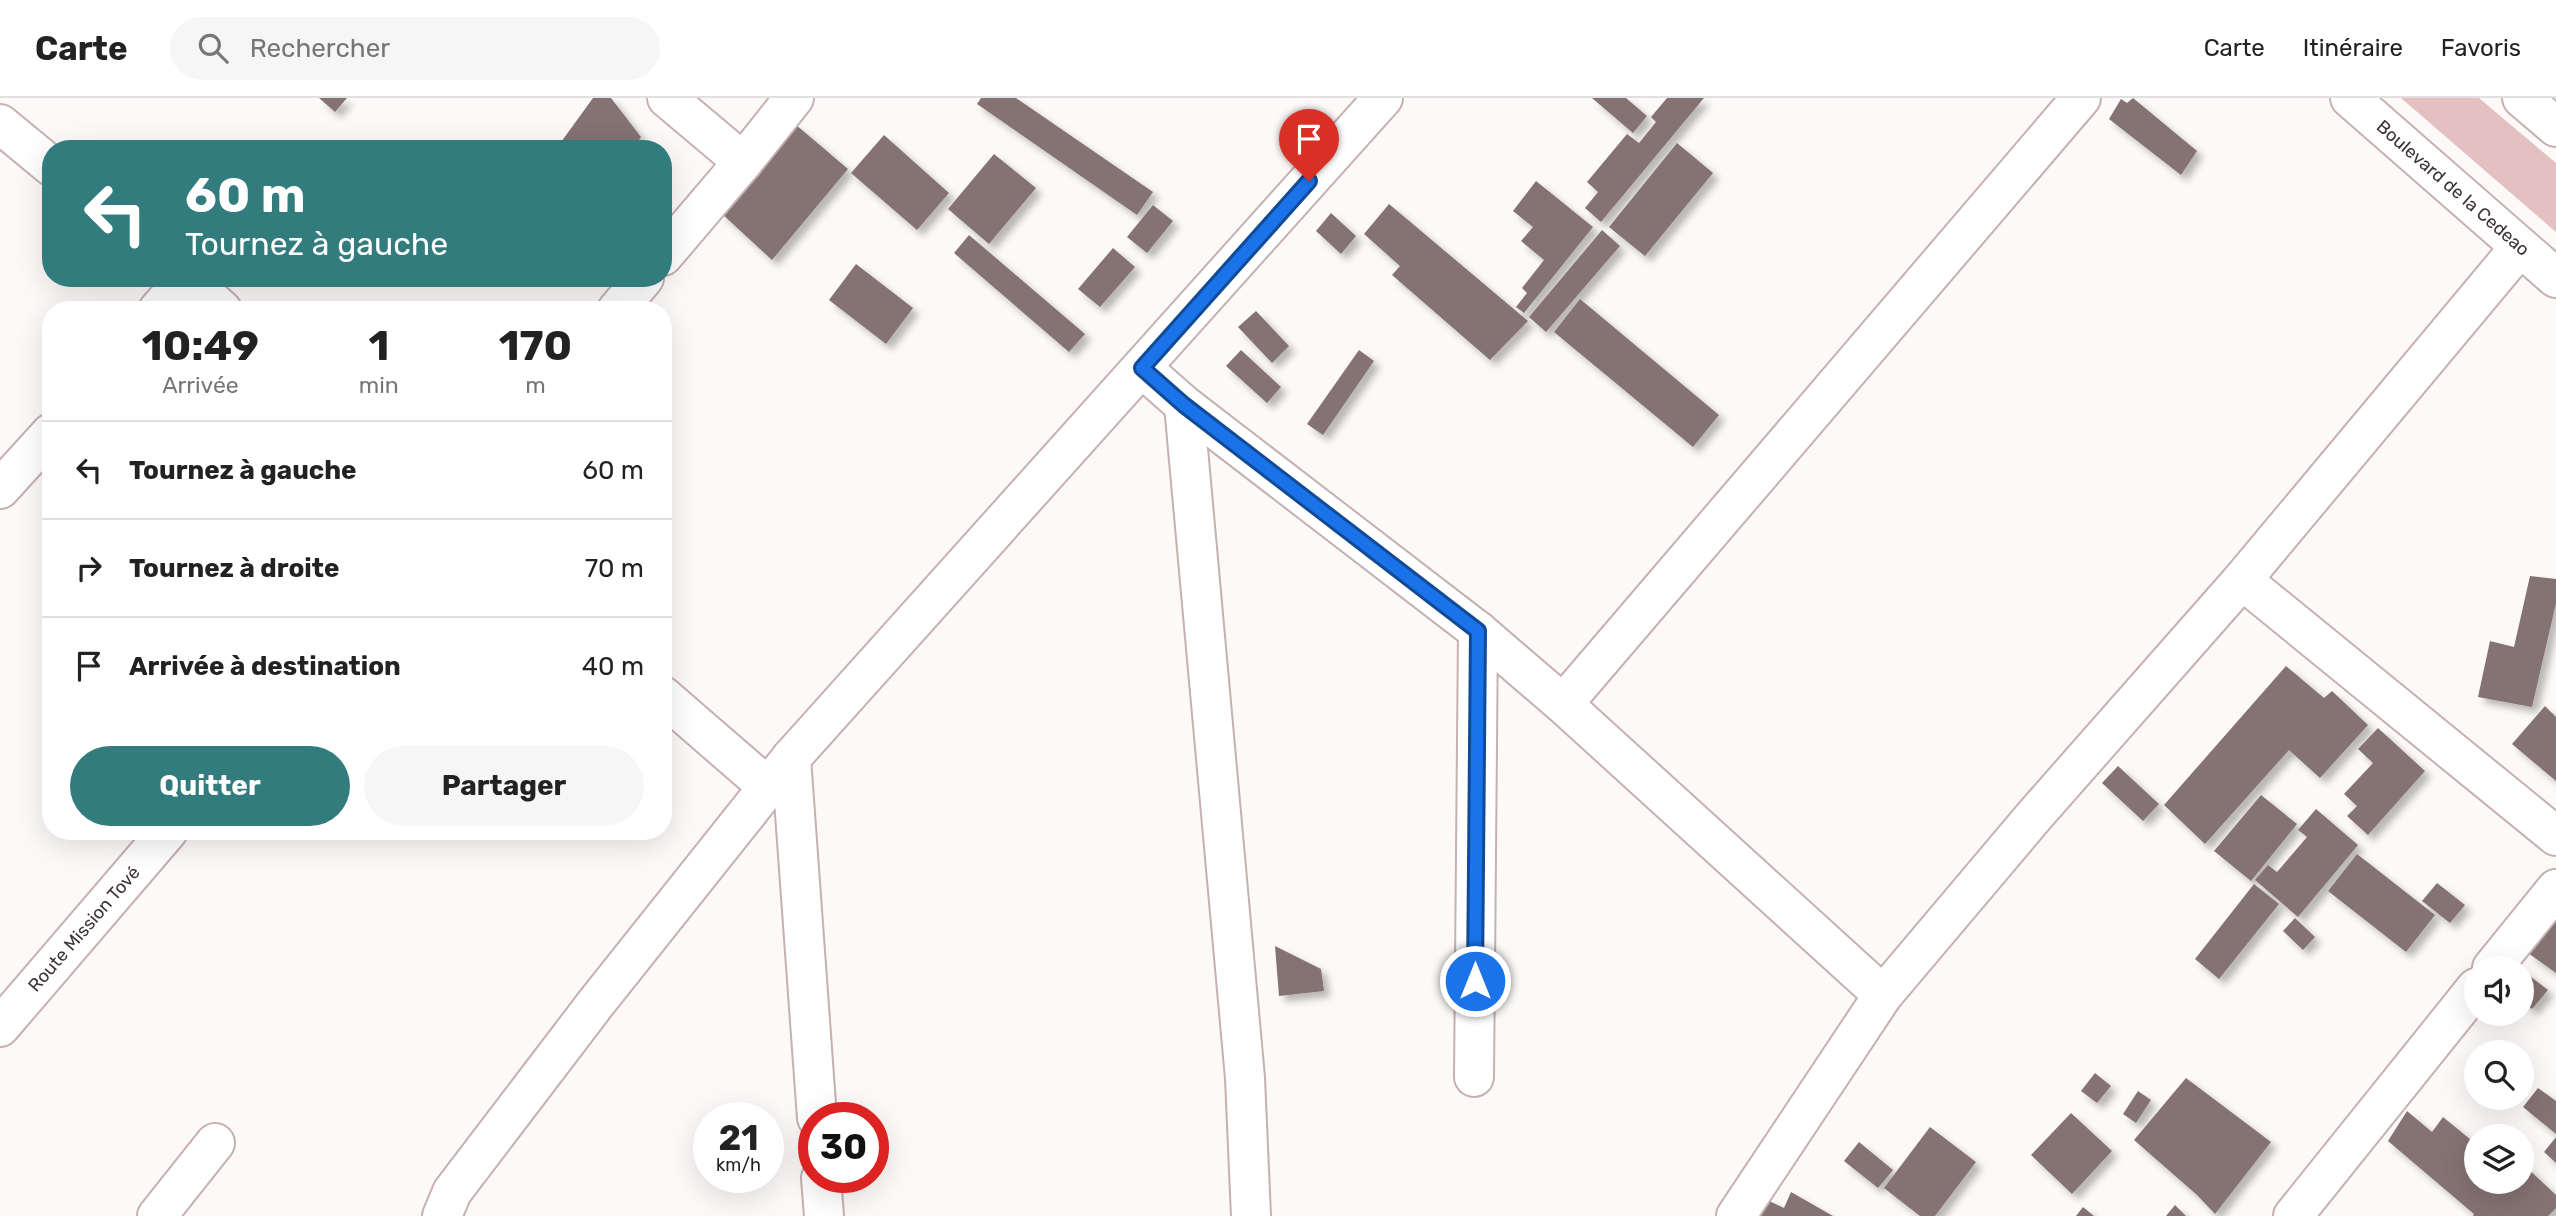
<!DOCTYPE html>
<html lang="fr">
<meta charset="utf-8">
<style>
:root{--surface:#fff;--page:#f6f6f6;--text:#222;--muted:#767676;--line:#e0e0e0;--accent:#337c7e}
body{margin:0;font-family:Rubik,sans-serif;background:var(--page);color:var(--text);height:100vh;display:flex;flex-direction:column;font-size:26px;white-space:nowrap}
*{box-sizing:border-box;margin:0}
p{font-size:23px;color:var(--muted)}
.icon{flex:none;width:38px;height:38px;fill:none;stroke:currentColor;stroke-width:2;stroke-linecap:round;stroke-linejoin:round}
.map{position:relative;flex:1;overflow:hidden}
.panel{position:absolute;left:42px;top:203px;width:630px;height:539px;display:flex;flex-direction:column;background:var(--surface);border-radius:28px;box-shadow:0 7px 28px #0002}
.panel>*{flex:none}
.guide{position:absolute;left:42px;top:42px;width:630px;height:147px;border-radius:28px;box-shadow:0 7px 28px #0002;background:#337c7e;color:#fff;overflow:hidden}
.controls{position:absolute;left:2464px;top:858px;display:grid;gap:14px}
.controls a{display:grid;place-items:center;width:70px;height:70px;border-radius:50%;background:var(--surface);box-shadow:0 7px 28px #0002;font-size:35px}
.speed{position:absolute;left:693px;top:1004px;display:flex;gap:14px;font-size:35px;font-weight:700;text-align:center}
.speed>*{display:grid;place-content:center;width:91px;height:91px;border-radius:50%;background:var(--surface);box-shadow:0 7px 28px #0002;line-height:1}
.speed small{font-size:18px;font-weight:400}
.speed .limit{border:10px solid #d22;background:#fff;color:#111}
.pin{position:absolute;display:grid;place-items:center;width:60px;height:60px;color:#fff;margin:-72px -30px;border-radius:50% 50% 50% 0;rotate:-45deg;box-shadow:0 0 7px #0007}
.pin .icon{rotate:45deg}
.me{position:absolute;width:77px;margin:-38px;rotate:0deg;stroke-linejoin:round;filter:drop-shadow(0 0 5px #0008)}
.turn{display:flex;align-items:center;gap:24px;height:147px;padding:0 28px;font-size:32px}
.turn .icon{width:91px;height:91px;stroke-width:2.5}
.turn b{display:block;font-size:49px;line-height:60px}
.eta{display:flex;justify-content:space-evenly;align-items:center;height:119px;text-align:center}
.eta b{font-size:42px;font-weight:700;line-height:49px}
.action{display:flex;gap:14px;margin-top:auto;padding:14px 28px}
.action a{flex:1;height:80px;border-radius:42px;background:var(--accent);color:#fff;font-size:28px;font-weight:700;line-height:80px;text-align:center}
.action a+a{background:var(--page);color:var(--text)}
ul{padding:0;list-style:none}
li{display:flex;align-items:center;gap:21px;height:98px;padding:0 28px;border-top:2px solid var(--line)}
li div{flex:1}
li b{display:block;font-size:26px}
li em{font-style:normal}
header{display:flex;align-items:center;gap:42px;box-sizing:border-box;height:98px;padding:0 35px;background:var(--surface);border-bottom:2px solid var(--line)}
header strong{font-size:33px}
nav{display:flex;gap:38px;margin-inline-start:auto;font-size:24px}
.search{width:490px;height:63px;background:var(--page);display:flex;align-items:center;gap:18px;box-sizing:border-box;padding:0 24px;border-radius:38px;color:var(--muted);font-size:26px}
.map>svg:first-child{display:block}
.green{fill:#e4c0c0}
.building{fill:#857272;filter:url(#shadow)}
.lines{fill:none;stroke-linecap:round;stroke-linejoin:round}
.minor-casing{stroke:#c6b1b1;stroke-width:42}
.tertiary-casing{stroke:#c6b1b1;stroke-width:42}
.primary-casing{stroke:#c6b1b1;stroke-width:42}
.minor{stroke:#fff;stroke-width:38}
.tertiary{stroke:#fff;stroke-width:38}
.primary{stroke:#fff;stroke-width:38}
.route-casing{stroke:#114b97;stroke-width:18}
.route{stroke:#1a73e8;stroke-width:12}
.labels{text-anchor:middle;stroke-width:7;stroke-linejoin:round;paint-order:stroke}
.street-label{font-size:18px;fill:#3d3434;stroke:#fff}
</style>
<header>
<strong>Carte</strong>
<div class="search"><svg class="icon" aria-label="search" viewBox="0 0 24 24"><circle cx="10" cy="10" r="6"/><path d="M15 15l6 6"/></svg>Rechercher</div>
<nav><a>Carte</a><a>Itinéraire</a><a>Favoris</a></nav>
</header>
<div class="map">
<svg width="2556" height="1118" viewBox="0 0 2556 1118">
<defs>
<filter id="shadow"><feDropShadow dx="6" dy="6" stdDeviation="3.5" flood-color="#0004"/></filter>
</defs>
<rect width="100%" height="100%" fill="#fdf9f9"/>
<polygon class="green" points="2401,0 2479,0 2556,65 2556,134"/>
<g class="building">
<polygon points="319,0 347,0 335,14"/>
<polygon points="593,0 611,0 641,39 633,51 556,51"/>
<polygon points="981,0 1016,0 1153,94 1137,117 977,6"/>
<polygon points="1592,0 1626,0 1647,18 1633,35"/>
<polygon points="1667,0 1704,0 1601,124 1585,110 1598,94 1587,84 1627,36 1639,45 1656,24 1651,19"/>
<polygon points="2133,0 2197,53 2181,77 2109,21 2121,1 2127,5"/>
<polygon points="795,26 848,71 772,162 720,114"/>
<polygon points="884,37 949,95 917,132 851,75"/>
<polygon points="1677,45 1713,75 1645,158 1609,129"/>
<polygon points="994,56 1036,90 989,146 948,111"/>
<polygon points="1536,83 1593,129 1524,215 1516,209 1527,195 1522,190 1544,162 1521,143 1533,129 1513,113"/>
<polygon points="1389,106 1528,223 1490,262 1392,177 1400,168 1364,136"/>
<polygon points="1153,107 1173,123 1147,155 1127,139"/>
<polygon points="1331,115 1356,138 1341,156 1316,133"/>
<polygon points="1602,132 1620,148 1546,234 1529,219"/>
<polygon points="969,137 1085,236 1069,254 954,155"/>
<polygon points="1113,150 1135,169 1100,209 1078,191"/>
<polygon points="856,166 913,210 886,246 829,202"/>
<polygon points="1580,201 1719,317 1693,349 1554,234"/>
<polygon points="1256,213 1289,248 1272,265 1238,229"/>
<polygon points="1241,252 1281,289 1267,305 1226,268"/>
<polygon points="1359,252 1374,263 1323,337 1307,326"/>
<polygon points="2530,478 2556,481 2556,505 2532,609 2478,599 2490,543 2514,549"/>
<polygon points="2286,568 2324,600 2332,593 2368,627 2320,680 2289,652 2205,746 2164,707"/>
<polygon points="2545,608 2556,619 2556,683 2512,646"/>
<polygon points="2378,630 2425,673 2368,737 2347,718 2357,708 2344,696 2373,665 2358,651"/>
<polygon points="2118,668 2159,706 2143,723 2102,685"/>
<polygon points="2261,697 2297,726 2251,783 2214,753"/>
<polygon points="2316,711 2358,747 2298,819 2255,782 2268,767 2277,774 2307,739 2298,732"/>
<polygon points="2357,756 2435,817 2406,854 2328,793"/>
<polygon points="2437,785 2465,807 2450,825 2422,803"/>
<polygon points="2254,786 2279,806 2219,881 2195,861"/>
<polygon points="2295,820 2315,839 2303,852 2283,833"/>
<polygon points="2556,823 2556,875 2528,855"/>
<polygon points="1275,848 1321,871 1324,893 1279,898"/>
<polygon points="2522,872 2548,892 2532,911 2522,903"/>
<polygon points="2095,975 2111,988 2097,1005 2081,993"/>
<polygon points="2186,980 2271,1044 2215,1116 2197,1097 2134,1042"/>
<polygon points="2538,990 2556,1003 2556,1036 2523,1009"/>
<polygon points="2138,993 2151,1002 2136,1025 2123,1016"/>
<polygon points="2407,1013 2432,1034 2443,1019 2476,1046 2476,1083 2522,1083 2522,1069 2524,1067 2556,1097 2556,1110 2548,1118 2473,1118 2474,1116 2388,1043"/>
<polygon points="2071,1015 2112,1053 2072,1096 2031,1057"/>
<polygon points="1930,1029 1976,1064 1935,1118 1920,1118 1884,1090"/>
<polygon points="2556,1039 2556,1065 2544,1054"/>
<polygon points="1859,1044 1893,1072 1878,1090 1844,1063"/>
<polygon points="1791,1094 1833,1118 1755,1118 1765,1101 1784,1110"/>
<polygon points="2175,1107 2186,1118 2166,1118"/>
<polygon points="2083,1109 2094,1118 2076,1118"/>
</g>
<g class="lines">
<defs>
<g id="minor">
<polyline points="667,0 743,64"/>
<polyline points="0,26 51,68"/>
<polyline points="186,180 222,212"/>
<polyline points="158,212 186,180"/>
<polyline points="1142,270 1184,307 1478,533 1563,606 1883,897"/>
<polyline points="1184,307 1245,980 1251,1118"/>
<polyline points="0,391 51,335"/>
<polyline points="2242,482 2556,738"/>
<polyline points="663,598 769,690"/>
<polyline points="1563,606 2081,0"/>
<polyline points="791,660 817,1020"/>
<polyline points="2492,870 2556,791"/>
<polyline points="1474,979 1478,533"/>
<polyline points="821,1080 824,1118"/>
<polyline points="157,1118 215,1045"/>
<polyline points="442,1118 452,1094 596,905 791,660 1383,0"/>
<polyline points="1736,1118 1883,897 2035,717 2242,482 2520,149"/>
<polyline points="2293,1118 2476,890"/>
</g>
<g id="tertiary">
<polyline points="663,158 743,64 794,0"/>
<polyline points="617,212 644,180"/>
<polyline points="0,929 168,733"/>
</g>
<g id="primary">
<polyline points="2350,0 2556,180"/>
<polyline points="2522,0 2556,29"/>
</g>
</defs>
<use href="#minor" class="minor-casing"/>
<use href="#tertiary" class="tertiary-casing"/>
<use href="#primary" class="primary-casing"/>
<use href="#minor" class="minor"/>
<use href="#tertiary" class="tertiary"/>
<use href="#primary" class="primary"/>
</g>
<g class="lines">
<defs>
<polyline id="route" points="1309,83 1142,270 1184,307 1478,533 1475,883"/>
</defs>
<use href="#route" class="route-casing"/>
<use href="#route" class="route"/>
</g>
<g class="labels">
<g class="street-label">
<text transform="translate(2453 90) rotate(41)" y="6">Boulevard de la Cedeao</text>
<text transform="translate(84 831) rotate(-49)" y="6">Route Mission Tové</text>
</g>
</g>
</svg>
<div class="controls">
<a><svg class="icon" aria-label="sound" viewBox="0 0 24 24"><path d="M4 9h4l5-4v14l-5-4H4zM17 9q2 3 0 6"/></svg></a>
<a><svg class="icon" aria-label="search" viewBox="0 0 24 24"><circle cx="10" cy="10" r="6"/><path d="M15 15l6 6"/></svg></a>
<a><svg class="icon" aria-label="layers" viewBox="0 0 24 24"><path d="M12 4l9 5-9 5-9-5zM3 14l9 5 9-5"/></svg></a>
</div>
<div class="speed"><div>21<small>km/h</small></div><div class="limit">30</div></div>
<div class="pin" style="left:1309px;top:83px;background:#d93025"><svg class="icon" aria-label="arrive" viewBox="0 0 24 24"><path d="M6 21V4h12l-3 4 3 4H6"/></svg></div>
<svg class="me" style="left:1475px;top:883px" viewBox="-20 -20 40 40"><circle r="17" fill="#1a73e8" stroke="#fff" stroke-width="3"/><path d="M0-11L8 9 0 5-8 9z" fill="#fff"/></svg>
<div class="guide">
<div class="turn"><svg class="icon" aria-label="left" viewBox="0 0 24 24"><path d="M17 20v-9H6M10 6l-5 5 5 5"/></svg><div><b>60 m</b>Tournez à gauche</div></div>
</div>
<section class="panel">
<div class="eta">
<div><b>10:49</b><p>Arrivée</p></div>
<div><b>1</b><p>min</p></div>
<div><b>170</b><p>m</p></div>
</div>
<ul>
<li><svg class="icon" aria-label="left" viewBox="0 0 24 24"><path d="M17 20v-9H6M10 6l-5 5 5 5"/></svg><div><b>Tournez à gauche</b></div><em>60 m</em></li>
<li><svg class="icon" aria-label="right" viewBox="0 0 24 24"><path d="M7 20v-9h11M14 6l5 5-5 5"/></svg><div><b>Tournez à droite</b></div><em>70 m</em></li>
<li><svg class="icon" aria-label="arrive" viewBox="0 0 24 24"><path d="M6 21V4h12l-3 4 3 4H6"/></svg><div><b>Arrivée à destination</b></div><em>40 m</em></li>
</ul>
<div class="action"><a>Quitter</a><a>Partager</a></div>
</section>
</div>
